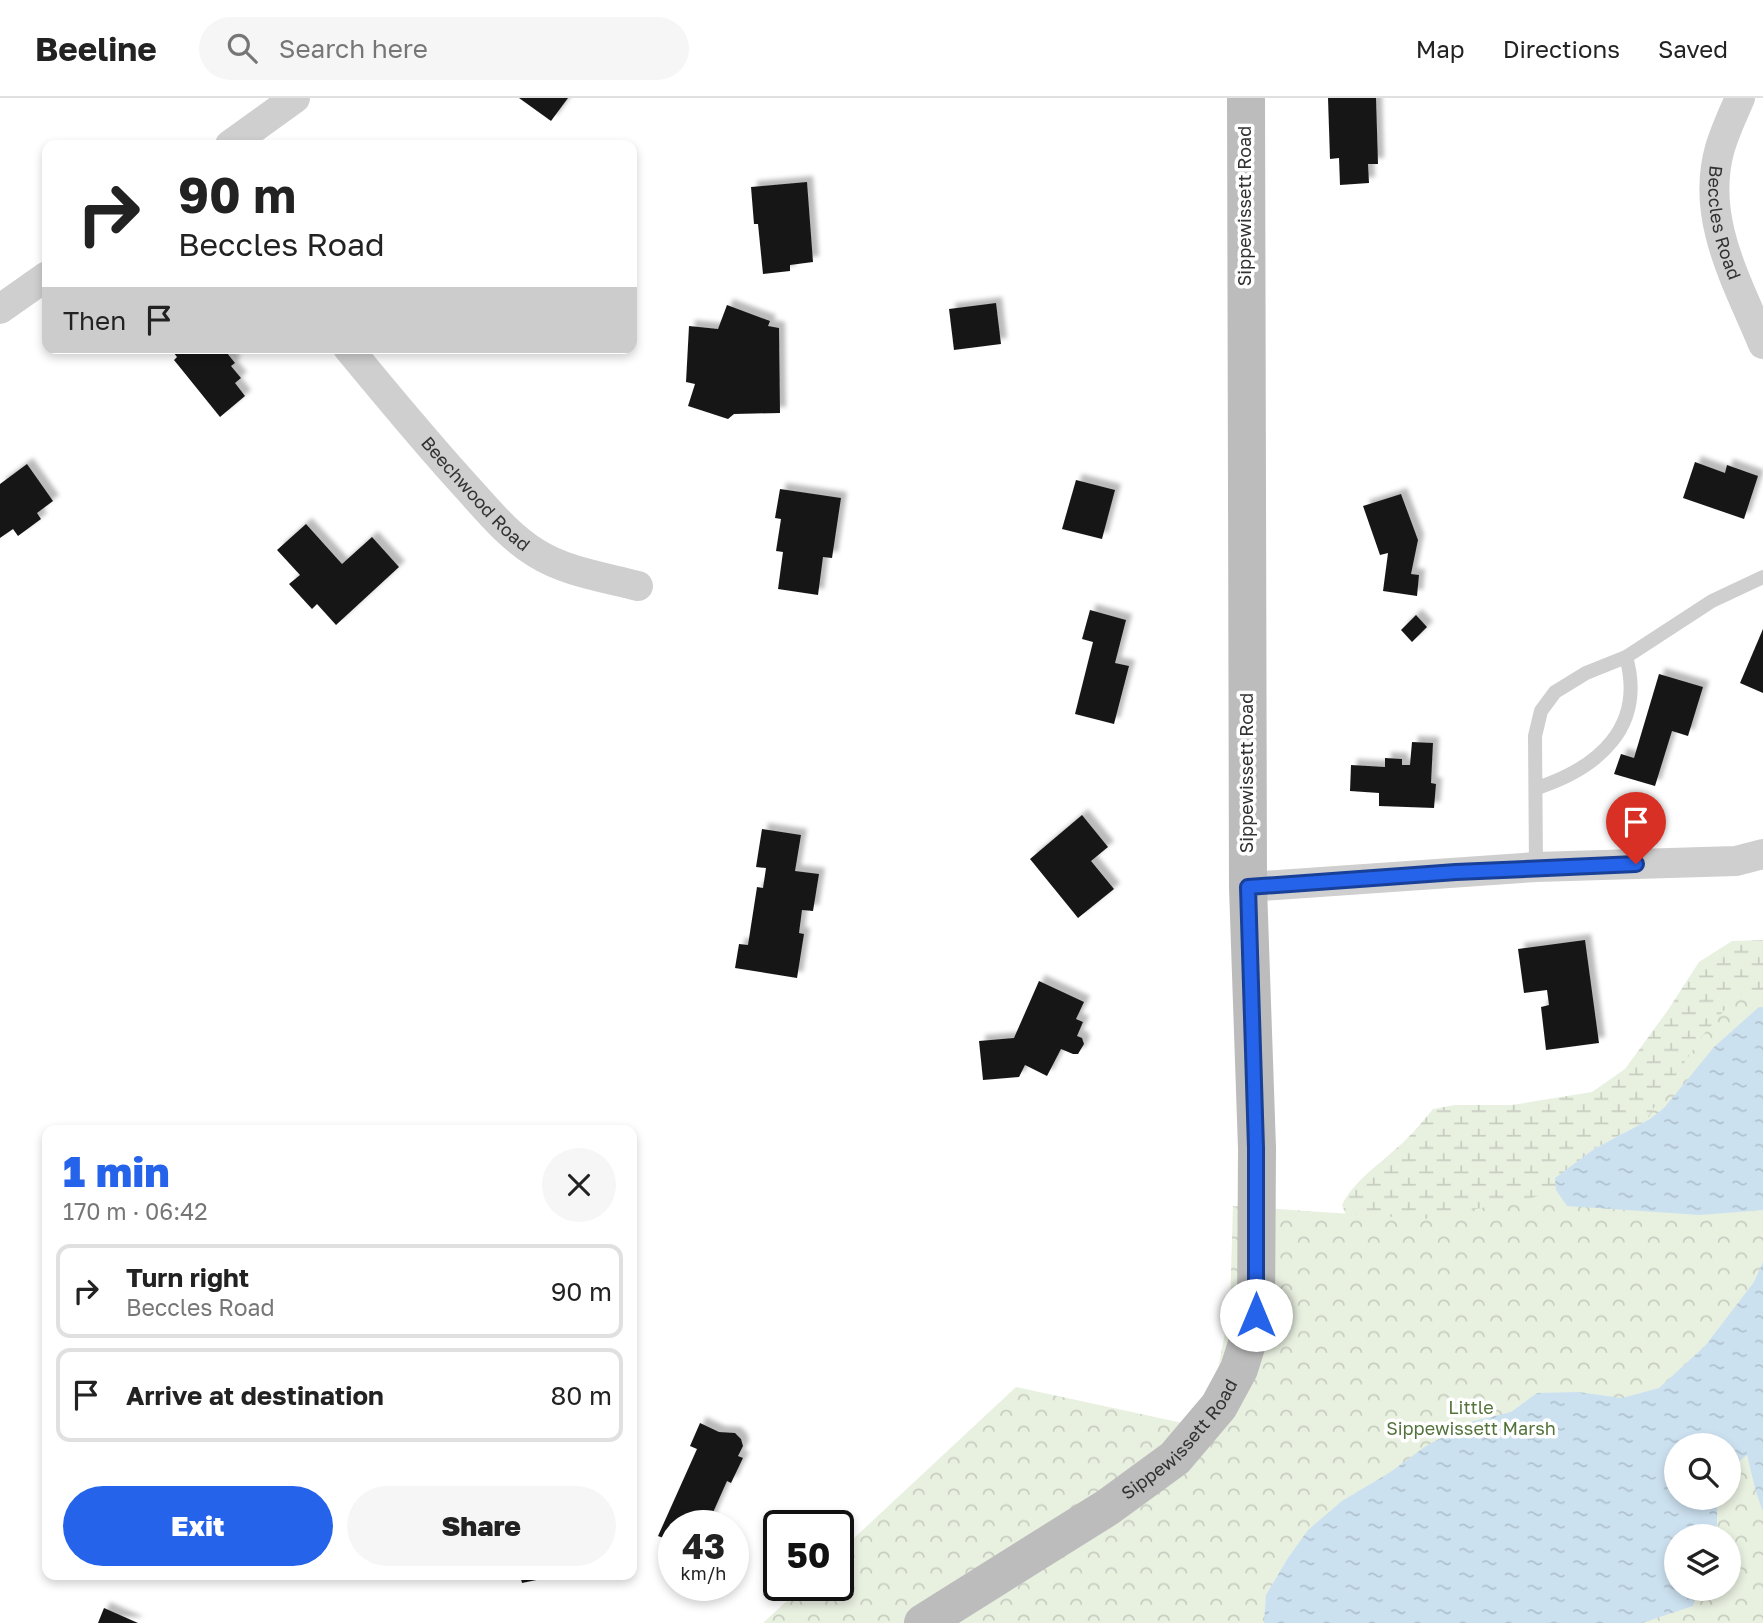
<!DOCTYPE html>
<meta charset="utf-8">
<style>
:root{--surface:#fff;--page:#f6f6f6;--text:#222;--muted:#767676;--line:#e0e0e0;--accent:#2563eb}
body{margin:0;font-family:"Golos Text",sans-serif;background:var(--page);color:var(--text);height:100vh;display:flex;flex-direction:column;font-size:26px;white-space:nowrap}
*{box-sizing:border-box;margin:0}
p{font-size:23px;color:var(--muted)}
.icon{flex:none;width:38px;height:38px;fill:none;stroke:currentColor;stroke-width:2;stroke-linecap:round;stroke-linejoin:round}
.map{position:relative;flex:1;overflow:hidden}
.panel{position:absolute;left:42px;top:1027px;width:595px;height:455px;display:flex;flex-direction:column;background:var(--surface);border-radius:14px;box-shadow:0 4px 10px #0003}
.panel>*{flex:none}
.banner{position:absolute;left:42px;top:42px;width:595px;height:214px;border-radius:14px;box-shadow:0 4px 10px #0003;background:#fff;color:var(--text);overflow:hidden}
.fabs{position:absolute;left:1664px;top:1335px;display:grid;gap:14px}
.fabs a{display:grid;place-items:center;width:77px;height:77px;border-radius:50%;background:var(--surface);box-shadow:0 4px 10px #0003;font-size:35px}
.speed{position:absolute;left:658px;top:1412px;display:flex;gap:14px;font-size:35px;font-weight:700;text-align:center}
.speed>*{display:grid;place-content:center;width:91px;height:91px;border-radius:50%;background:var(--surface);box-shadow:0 4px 10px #0003;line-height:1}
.speed small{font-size:18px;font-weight:400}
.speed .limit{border:4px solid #111;border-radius:10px;background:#fff;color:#111}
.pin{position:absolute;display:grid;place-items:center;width:60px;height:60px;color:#fff;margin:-72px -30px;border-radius:50% 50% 50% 0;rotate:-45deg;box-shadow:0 0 7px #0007}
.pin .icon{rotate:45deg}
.me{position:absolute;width:77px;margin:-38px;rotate:0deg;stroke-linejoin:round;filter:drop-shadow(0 0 5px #0008)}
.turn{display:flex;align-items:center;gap:24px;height:147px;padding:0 21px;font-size:32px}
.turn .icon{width:91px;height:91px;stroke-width:2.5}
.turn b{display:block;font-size:49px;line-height:60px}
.then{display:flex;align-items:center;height:66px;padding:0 21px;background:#0003;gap:14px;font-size:26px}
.round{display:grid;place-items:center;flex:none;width:74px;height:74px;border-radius:37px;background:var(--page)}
.head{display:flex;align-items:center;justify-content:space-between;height:119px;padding:0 21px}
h1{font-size:42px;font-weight:800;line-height:52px;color:var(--accent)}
.primary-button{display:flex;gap:14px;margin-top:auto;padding:14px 21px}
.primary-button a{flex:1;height:80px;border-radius:42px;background:var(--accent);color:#fff;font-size:28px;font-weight:800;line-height:80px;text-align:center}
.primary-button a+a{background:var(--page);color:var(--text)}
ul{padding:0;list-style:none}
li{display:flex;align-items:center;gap:21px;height:94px;margin:0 14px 10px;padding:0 7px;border:4px solid var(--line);border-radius:14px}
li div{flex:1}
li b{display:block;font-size:26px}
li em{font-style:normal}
header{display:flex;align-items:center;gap:42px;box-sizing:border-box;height:98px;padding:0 35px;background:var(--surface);border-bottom:2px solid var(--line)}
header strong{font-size:33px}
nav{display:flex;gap:38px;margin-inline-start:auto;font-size:24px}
.search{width:490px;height:63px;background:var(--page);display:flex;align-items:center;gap:18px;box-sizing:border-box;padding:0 24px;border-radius:38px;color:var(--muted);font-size:26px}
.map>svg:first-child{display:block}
.wetland{fill:url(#wetland-marsh)}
.park{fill:url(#park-crowns);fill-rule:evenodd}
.water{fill:url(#water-ripples)}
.building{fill:#191919;filter:url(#shadow)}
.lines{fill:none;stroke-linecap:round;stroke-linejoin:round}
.lane{stroke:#cfcfcf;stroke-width:14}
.street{stroke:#cfcfcf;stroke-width:30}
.secondary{stroke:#bcbcbc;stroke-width:38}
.route-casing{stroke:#184099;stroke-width:18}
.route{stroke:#2563eb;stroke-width:12}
.labels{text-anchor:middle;stroke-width:7;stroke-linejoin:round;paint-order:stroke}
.street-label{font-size:18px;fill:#323232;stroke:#fff}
.park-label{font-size:18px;fill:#54733b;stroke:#fff}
</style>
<header>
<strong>Beeline</strong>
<div class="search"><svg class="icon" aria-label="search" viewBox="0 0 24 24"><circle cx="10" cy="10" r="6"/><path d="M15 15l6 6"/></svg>Search here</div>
<nav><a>Map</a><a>Directions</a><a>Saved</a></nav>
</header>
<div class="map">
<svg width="1763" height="1525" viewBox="0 0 1763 1525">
<defs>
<pattern id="wetland-marsh" width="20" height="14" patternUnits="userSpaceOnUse" patternTransform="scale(1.75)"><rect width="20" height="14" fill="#e8f0e0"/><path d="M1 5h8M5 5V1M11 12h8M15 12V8" fill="none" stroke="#c7cec1"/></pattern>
<pattern id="park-crowns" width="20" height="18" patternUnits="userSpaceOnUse" patternTransform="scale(1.75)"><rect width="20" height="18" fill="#e8f0e0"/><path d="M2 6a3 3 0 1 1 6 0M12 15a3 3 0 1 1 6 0" fill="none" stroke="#c7cec1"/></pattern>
<pattern id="water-ripples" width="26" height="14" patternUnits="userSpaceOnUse" patternTransform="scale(1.75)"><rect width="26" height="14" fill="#cce1f0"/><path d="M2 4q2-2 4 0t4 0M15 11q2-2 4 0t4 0" fill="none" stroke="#b0c2ce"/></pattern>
<filter id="shadow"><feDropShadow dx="6" dy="-6" stdDeviation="2" flood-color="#0004"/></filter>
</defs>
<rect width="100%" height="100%" fill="#fff"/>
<path class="wetland" d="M1763 842V909L1650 1021 1594 1051 1556 1092 1044 1494 1348 1122 1342 1107C1354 1084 1372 1072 1391 1055 1407 1042 1420 1027 1433 1011L1455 1007H1512L1592 994 1625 971 1668 912 1699 864 1732 843Z"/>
<path class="park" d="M1739 895 1763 904V1525H763L803 1488H838V1455L1016 1289 1201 1329 1211 1308 1230 1209 1233 1108 1425 1121 1532 1100 1616 1070 1651 1014 1703 937ZM1676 1348H1729V1400H1676ZM1676 1438H1729V1491H1676Z"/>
<g class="water">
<polygon points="1759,909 1763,909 1763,1112 1700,1117 1567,1108 1556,1092 1555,1080 1594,1051 1650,1021 1664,1010 1714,949"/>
<polygon points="1763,1164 1763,1414 1756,1394 1747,1357 1729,1371 1729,1348 1676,1348 1676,1400 1717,1400 1717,1426 1714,1438 1676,1438 1676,1491 1698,1491 1693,1508 1642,1525 1264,1525 1266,1497 1288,1460 1308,1432 1342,1403 1389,1375 1426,1348 1470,1324 1511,1314 1537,1295 1578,1294 1622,1300 1659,1290 1705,1248 1754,1184"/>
</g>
<g class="building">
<polygon points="519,0 568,0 551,23"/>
<polygon points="1328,0 1376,0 1378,66 1368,66 1369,85 1340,87 1339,60 1330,61"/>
<polygon points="807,84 813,164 790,167 790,173 763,176 758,126 754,126 751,89"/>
<polygon points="996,205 1001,246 954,252 949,211"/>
<polygon points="727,207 770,223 768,228 779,230 780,315 734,316 728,321 688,308 695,286 686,284 689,228 718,231"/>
<polygon points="170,250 223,250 235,265 231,268 241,280 235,285 245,298 220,319 174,262 177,259"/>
<polygon points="1695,364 1725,375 1727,367 1758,378 1744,421 1683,400"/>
<polygon points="27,366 53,403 37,415 41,421 18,438 13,431 0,440 0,386"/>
<polygon points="1076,382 1115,392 1102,441 1062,431"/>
<polygon points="780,391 841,400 832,460 823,459 818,497 778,491 783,454 776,453 781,421 775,420"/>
<polygon points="1401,396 1418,442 1411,476 1419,477 1417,498 1383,493 1388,455 1380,457 1363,408"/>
<polygon points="306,426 342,466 372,439 399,469 336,527 317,506 312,511 289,486 300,477 277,452"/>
<polygon points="1090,512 1126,522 1115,565 1129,568 1114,626 1075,616 1093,544 1082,541"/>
<polygon points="1416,517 1427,529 1412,544 1401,532"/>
<polygon points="1763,531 1763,595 1740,585"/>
<polygon points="1659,576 1703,589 1688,638 1672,633 1655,688 1614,676 1621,656 1634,660"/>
<polygon points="1412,644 1433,645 1431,685 1436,686 1434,710 1379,708 1379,695 1350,693 1351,667 1385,669 1385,660 1402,661 1402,667 1410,667"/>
<polygon points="1082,717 1108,749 1091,763 1114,791 1078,820 1030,761"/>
<polygon points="762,731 801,737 795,773 819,776 813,813 802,812 799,835 804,836 797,880 735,870 739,846 748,847 757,789 763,790 766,770 756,769"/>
<polygon points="1585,842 1599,945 1546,952 1541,909 1549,907 1547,892 1524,895 1518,851"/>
<polygon points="1039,883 1084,904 1076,921 1083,924 1077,938 1082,940 1084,946 1078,956 1073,956 1061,951 1047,978 1025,967 1019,979 983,982 979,943 1014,940"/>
<polygon points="700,1325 719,1334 735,1335 741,1341 743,1348 738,1358 743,1360 731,1385 727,1383 707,1428 674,1428 674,1444 658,1438 697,1351 690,1348"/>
<polygon points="520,1477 545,1477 546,1480 522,1485"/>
<polygon points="104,1510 138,1525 98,1525"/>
</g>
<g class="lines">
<g class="lane">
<path d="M1537 690C1598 670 1646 629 1626 559"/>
<polyline points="1536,769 1535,638 1541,613 1555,594 1586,575 1626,559 1712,503 1763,479"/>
</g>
<g class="street">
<path id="s1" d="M1740 0C1733 16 1725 33 1720 50 1700 120 1737 183 1763 246"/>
<polyline points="230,47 295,0"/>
<polyline points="0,211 47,178"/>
<path id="s2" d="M348 250C386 296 423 341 463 385 486 410 507 437 536 455 566 474 604 479 638 488"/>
<polyline points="1248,789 1536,769 1736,763 1763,756"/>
</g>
<path class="secondary" id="s3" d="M923 1525 1108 1409 1175 1360 1219 1308 1239 1271 1256 1217 1257 1050 1248 789 1246 0"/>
</g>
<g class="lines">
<defs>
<polyline id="route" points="1256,1217 1256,1050 1248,789 1456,774 1636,766"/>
</defs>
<use href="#route" class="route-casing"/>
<use href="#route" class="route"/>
</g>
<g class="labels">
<g class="street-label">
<text transform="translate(1245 108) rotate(-90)" y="6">Sippewissett Road</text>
<text dy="6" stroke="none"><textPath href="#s1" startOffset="130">Beccles Road</textPath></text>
<text dy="6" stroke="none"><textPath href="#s2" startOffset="194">Beechwood Road</textPath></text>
<text transform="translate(1247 675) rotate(-90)" y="6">Sippewissett Road</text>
<text dy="6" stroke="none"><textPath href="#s3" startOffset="318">Sippewissett Road</textPath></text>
</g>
<g class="park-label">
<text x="1471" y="1316">Little<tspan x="1471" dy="21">Sippewissett Marsh</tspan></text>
</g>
</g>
</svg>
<div class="fabs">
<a><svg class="icon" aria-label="search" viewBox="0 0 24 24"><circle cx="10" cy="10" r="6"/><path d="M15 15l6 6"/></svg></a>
<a><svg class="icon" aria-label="layers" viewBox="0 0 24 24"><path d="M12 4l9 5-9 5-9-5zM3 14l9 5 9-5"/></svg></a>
</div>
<div class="speed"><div>43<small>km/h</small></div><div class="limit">50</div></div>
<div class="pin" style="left:1636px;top:766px;background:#d93025"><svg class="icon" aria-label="arrive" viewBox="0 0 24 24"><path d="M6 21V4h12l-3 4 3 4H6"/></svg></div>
<svg class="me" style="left:1256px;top:1217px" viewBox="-20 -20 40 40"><circle r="19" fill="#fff"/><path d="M0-13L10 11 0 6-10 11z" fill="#2563eb"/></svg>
<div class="banner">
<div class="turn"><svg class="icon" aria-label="right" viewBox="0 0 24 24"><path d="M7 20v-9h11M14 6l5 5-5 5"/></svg><div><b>90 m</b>Beccles Road</div></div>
<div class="then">Then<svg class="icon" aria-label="arrive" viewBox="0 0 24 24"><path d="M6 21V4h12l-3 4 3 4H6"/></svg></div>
</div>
<section class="panel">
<div class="head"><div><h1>1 min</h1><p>170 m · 06:42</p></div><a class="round"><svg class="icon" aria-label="close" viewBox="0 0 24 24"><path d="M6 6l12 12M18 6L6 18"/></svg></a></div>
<ul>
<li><svg class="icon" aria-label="right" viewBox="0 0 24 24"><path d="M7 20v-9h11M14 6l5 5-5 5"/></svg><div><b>Turn right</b><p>Beccles Road</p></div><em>90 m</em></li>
<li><svg class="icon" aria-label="arrive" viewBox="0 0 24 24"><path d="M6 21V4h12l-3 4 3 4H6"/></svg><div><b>Arrive at destination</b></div><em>80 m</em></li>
</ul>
<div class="primary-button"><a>Exit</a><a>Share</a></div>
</section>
</div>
